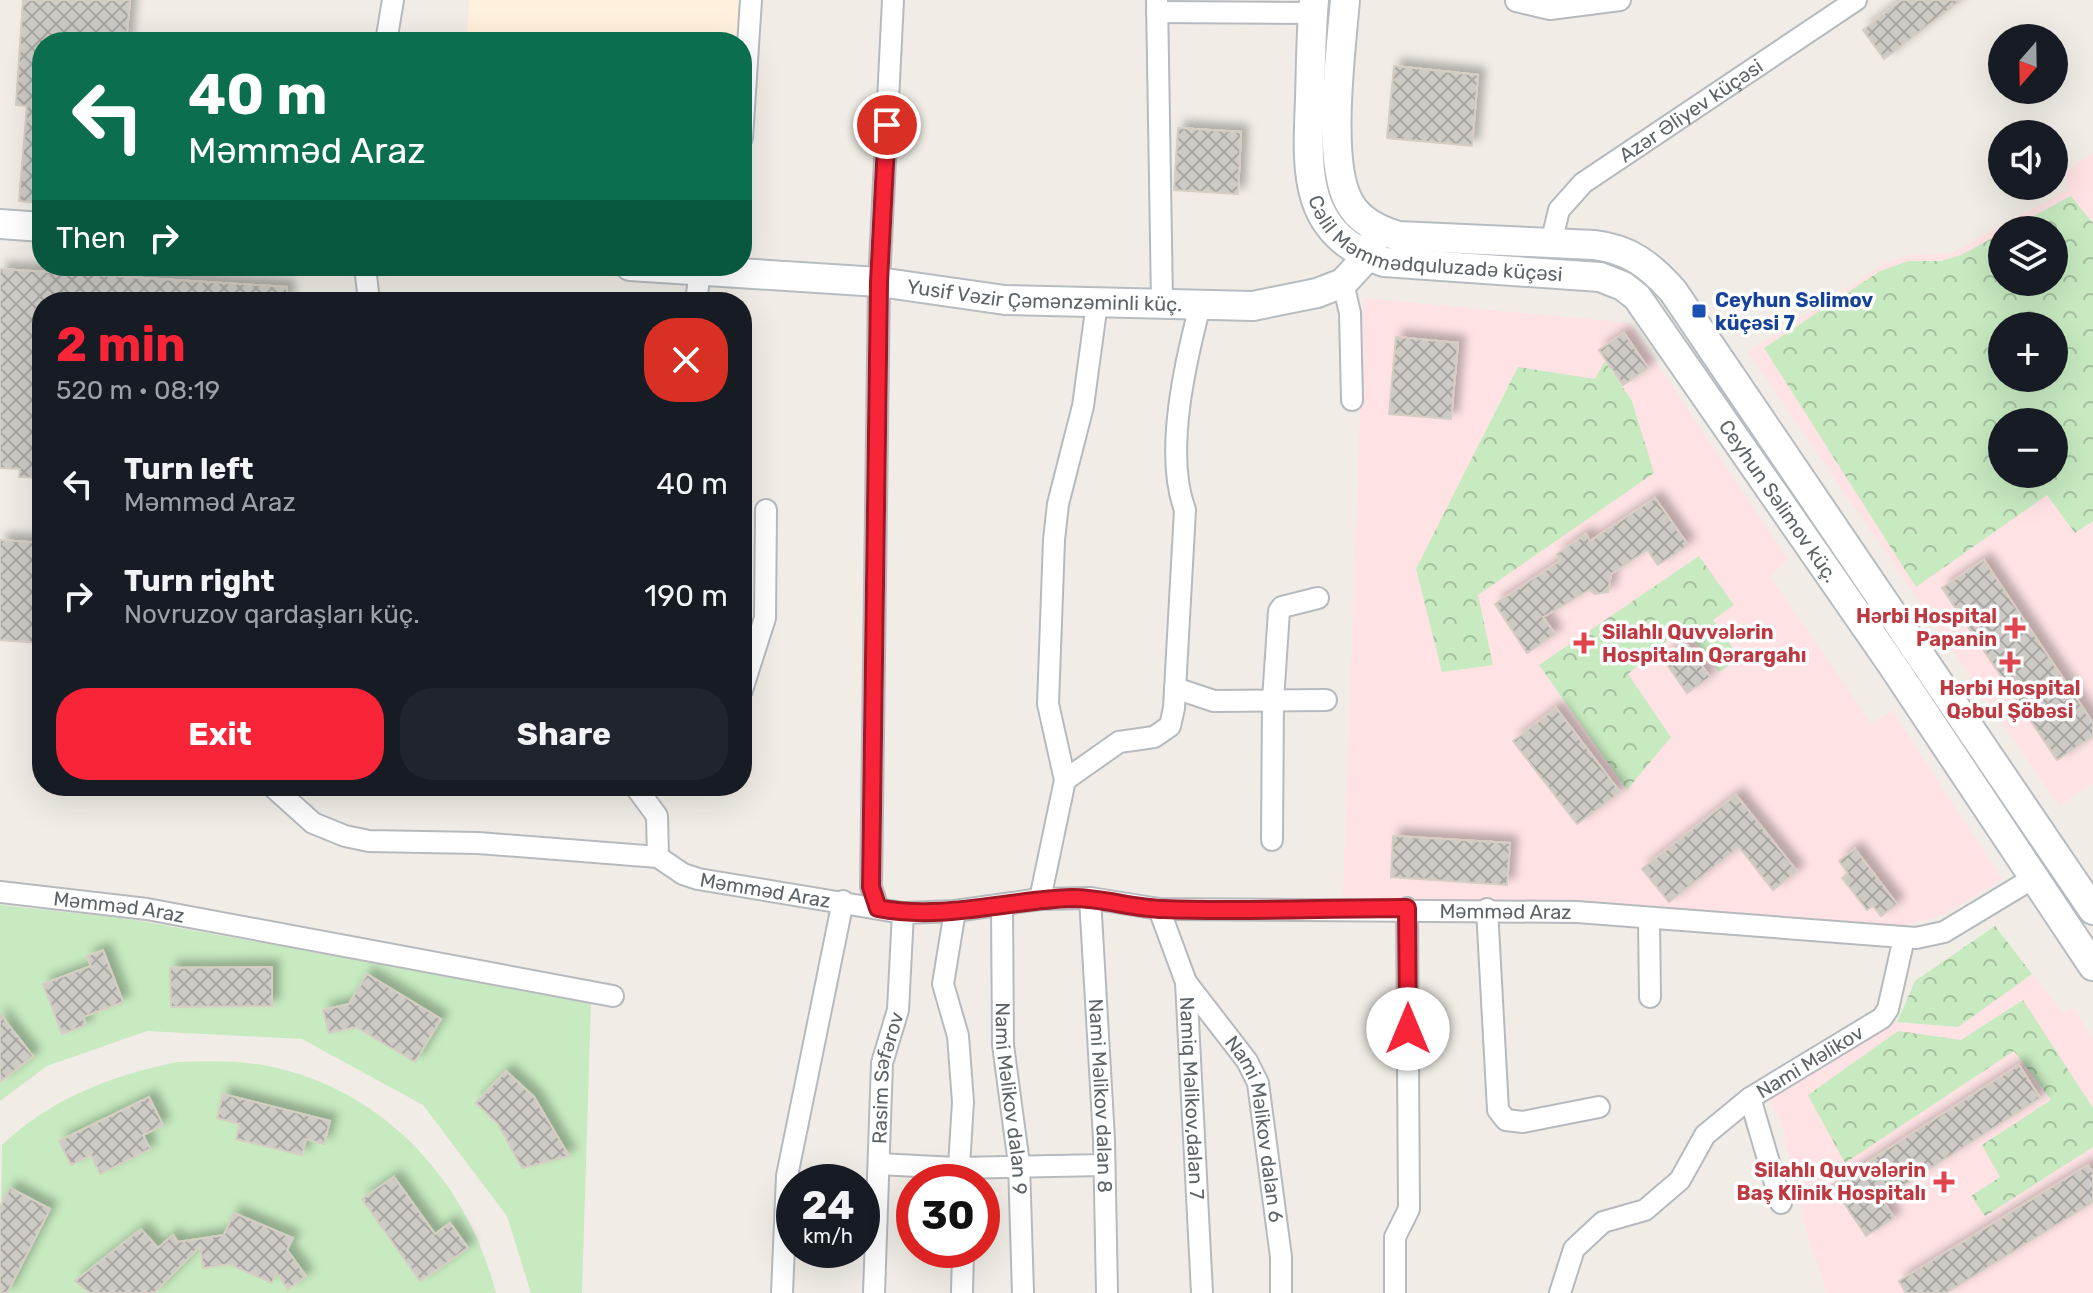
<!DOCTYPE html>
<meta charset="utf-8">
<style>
:root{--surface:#171b24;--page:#20242c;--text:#f1f3f6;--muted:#9ea1a6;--accent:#f82437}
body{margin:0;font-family:Rubik,sans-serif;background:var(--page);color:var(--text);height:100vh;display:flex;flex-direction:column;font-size:30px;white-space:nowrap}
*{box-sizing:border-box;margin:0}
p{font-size:26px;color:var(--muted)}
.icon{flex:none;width:44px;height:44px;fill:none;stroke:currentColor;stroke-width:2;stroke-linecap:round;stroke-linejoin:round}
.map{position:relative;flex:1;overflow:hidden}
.panel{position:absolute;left:32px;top:292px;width:720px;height:504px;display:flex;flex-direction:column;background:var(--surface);border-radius:32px;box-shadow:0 8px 32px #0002}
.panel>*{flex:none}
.hud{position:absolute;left:32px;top:32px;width:720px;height:244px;border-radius:32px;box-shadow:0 8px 32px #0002;background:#0b6e4f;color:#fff;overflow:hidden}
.needle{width:52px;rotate:200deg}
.fabs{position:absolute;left:1988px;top:24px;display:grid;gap:16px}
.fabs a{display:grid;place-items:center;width:80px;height:80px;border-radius:50%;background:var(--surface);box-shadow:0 8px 32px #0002;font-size:40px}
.speed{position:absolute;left:776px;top:1164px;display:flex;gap:16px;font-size:40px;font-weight:700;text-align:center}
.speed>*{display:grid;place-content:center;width:104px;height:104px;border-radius:50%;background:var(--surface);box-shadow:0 8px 32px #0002;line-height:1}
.speed small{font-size:20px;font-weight:400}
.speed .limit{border:12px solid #d22;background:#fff;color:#111}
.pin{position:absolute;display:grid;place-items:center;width:68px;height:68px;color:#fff;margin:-34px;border:4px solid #fff;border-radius:50%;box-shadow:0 2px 8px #0007}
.me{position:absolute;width:88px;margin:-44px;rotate:0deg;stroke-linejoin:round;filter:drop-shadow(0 0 6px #0008)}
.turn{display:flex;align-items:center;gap:28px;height:168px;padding:0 24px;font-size:36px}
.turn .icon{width:104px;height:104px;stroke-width:2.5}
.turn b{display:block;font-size:56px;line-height:68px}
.then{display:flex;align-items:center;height:76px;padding:0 24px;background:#0003;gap:16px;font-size:30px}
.round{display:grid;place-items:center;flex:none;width:84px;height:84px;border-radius:32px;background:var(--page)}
.overview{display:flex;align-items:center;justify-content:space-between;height:136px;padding:0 24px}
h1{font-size:48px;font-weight:700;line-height:60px;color:var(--accent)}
.cta{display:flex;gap:16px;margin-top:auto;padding:16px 24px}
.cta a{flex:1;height:92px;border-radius:32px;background:var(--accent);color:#fff;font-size:32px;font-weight:700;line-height:92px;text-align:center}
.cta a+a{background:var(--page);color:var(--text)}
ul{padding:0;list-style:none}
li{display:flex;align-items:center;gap:24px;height:112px;padding:0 24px}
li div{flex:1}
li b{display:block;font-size:30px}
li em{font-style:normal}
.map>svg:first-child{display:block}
.commercial{fill:#fff1dd}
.medical{fill:#fee2e4;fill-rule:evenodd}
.grass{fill:#c7eac0}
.forest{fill:url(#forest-crowns);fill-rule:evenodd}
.building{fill:url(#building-cross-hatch);stroke:#d6cdc3;stroke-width:2;filter:url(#shadow)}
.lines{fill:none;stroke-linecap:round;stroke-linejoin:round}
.minor-casing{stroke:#b6babe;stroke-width:24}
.secondary-casing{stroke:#b7bcc1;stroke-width:32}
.minor{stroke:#fff;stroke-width:20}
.secondary{stroke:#fff;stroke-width:28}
.route-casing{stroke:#a11724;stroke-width:20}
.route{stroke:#f82437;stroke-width:14}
.transit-dot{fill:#1a4fb4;stroke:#fff;stroke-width:3}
.health-dot{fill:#e0444e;stroke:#fff;stroke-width:3}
.labels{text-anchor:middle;stroke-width:7;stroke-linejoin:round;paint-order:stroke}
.street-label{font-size:20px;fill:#5d6468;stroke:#fff}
.transit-label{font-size:20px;font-weight:bold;fill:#164399;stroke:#fff;text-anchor:start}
.health-label{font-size:20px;font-weight:bold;fill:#be3a42;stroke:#fff;text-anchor:end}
</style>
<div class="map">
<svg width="2093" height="1293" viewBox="0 0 2093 1293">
<defs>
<pattern id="forest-crowns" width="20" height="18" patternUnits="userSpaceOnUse" patternTransform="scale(2)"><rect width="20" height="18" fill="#c7eac0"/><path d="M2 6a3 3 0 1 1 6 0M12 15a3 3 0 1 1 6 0" fill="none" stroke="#a5c1a0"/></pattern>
<pattern id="building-cross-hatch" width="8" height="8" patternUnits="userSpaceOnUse" patternTransform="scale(2)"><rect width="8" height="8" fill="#cecac5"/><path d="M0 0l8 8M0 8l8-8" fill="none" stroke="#aaa8a4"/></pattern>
<filter id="shadow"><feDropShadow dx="7" dy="-7" stdDeviation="4" flood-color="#0004"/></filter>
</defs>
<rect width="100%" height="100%" fill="#f1ede6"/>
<polygon class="commercial" points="469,0 745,0 742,42 467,42"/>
<g class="medical">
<path d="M2093 152V783L2059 806 1748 352 1885 263 1905 256 1951 253 2067 190V171ZM2002 230H2054V282H2002ZM2002 326H2054V378H2002ZM2002 422H2054V474H2002Z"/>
<polygon points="1364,298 1630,323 1788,560 1770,576 1871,723 1892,711 2002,879 1943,915 1892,928 1546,903 1343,897"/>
<polygon points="2032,974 2063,1013 2073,1008 2093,1038 2093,1293 1827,1293 1809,1242 1781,1122 1761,1084 1804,1068 1897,1022 1958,1027"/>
</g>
<g class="grass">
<polygon points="0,905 130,919 591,1002 582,1293 531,1293 507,1216 423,1105 302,1039 147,1031 47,1066 0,1101"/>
<path d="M177 1062C212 1061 247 1060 281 1069 390 1096 469 1186 496 1293H0L2 1145C52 1098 110 1076 177 1062Z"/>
</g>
<g class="forest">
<path d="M2071 196 2093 223V521L2075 533 2047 495 1916 587 1764 348 1880 271 1908 261H1941L1961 255 2002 233V282H2054V230H2008ZM2002 326H2054V378H2002ZM2002 422H2054V474H2002Z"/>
<polygon points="1605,361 1632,401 1654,473 1478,595 1493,665 1442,672 1416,569 1518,367 1595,379"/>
<polygon points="1699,556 1734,605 1713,620 1740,658 1719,672 1683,627 1628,674 1671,737 1627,790 1539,665"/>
<polygon points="1995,926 2032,974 1958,1027 1897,1022 1915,981"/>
<polygon points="2023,1000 2093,1108 2093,1147 1985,1216 1971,1196 2000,1177 1982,1145 2051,1100 2014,1051 1845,1163 1808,1095 1898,1031 1961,1040"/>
</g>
<g class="building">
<polygon points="23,0 130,0 126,42 42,42 42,203 19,201 27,106 16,105"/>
<polygon points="1902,0 1961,0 1884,59 1863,30"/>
<polygon points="1394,66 1478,75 1472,146 1387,138"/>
<polygon points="1178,128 1241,132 1238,194 1174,190"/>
<polygon points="0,269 287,287 287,302 42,302 42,478 19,477 20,469 0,468"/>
<polygon points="1624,333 1648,368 1623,385 1599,350"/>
<polygon points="1396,337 1458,343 1451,419 1389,414"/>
<polygon points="1655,498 1688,545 1658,565 1647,550 1611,574 1608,592 1595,594 1589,590 1543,617 1555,634 1527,653 1495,604 1560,561 1557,554 1586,534 1590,541"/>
<polygon points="0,540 42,543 42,643 0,640"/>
<polygon points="1984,560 2093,723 2093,736 2057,760 1942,588"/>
<polygon points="1686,643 1710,677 1687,693 1663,659"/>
<polygon points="1556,708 1620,792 1577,824 1513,741"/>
<polygon points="1736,795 1797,871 1773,890 1739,847 1669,902 1642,869"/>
<polygon points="1393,836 1510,843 1507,885 1391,877"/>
<polygon points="1855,849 1897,904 1881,916 1873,906 1867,910 1842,878 1848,873 1839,861"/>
<polygon points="103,950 123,1002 83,1017 86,1025 62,1034 43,984 91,966 87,956"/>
<polygon points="272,967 272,1006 171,1007 170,968"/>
<polygon points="367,974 441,1019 415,1062 356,1027 329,1033 323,1010 349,1004"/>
<polygon points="0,1014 33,1056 0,1082"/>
<polygon points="2019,1065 2040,1098 1882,1199 1894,1218 1866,1236 1832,1185"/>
<polygon points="506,1071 534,1097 569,1156 522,1168 498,1124 476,1103"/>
<polygon points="223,1094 330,1121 324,1144 306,1139 302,1155 236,1139 240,1124 217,1118"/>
<polygon points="149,1097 163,1125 143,1135 150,1149 100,1174 91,1155 71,1165 59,1141"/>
<polygon points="2088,1165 2093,1173 2093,1202 1946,1293 1906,1293 1899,1281"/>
<polygon points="394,1177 435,1234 450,1223 468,1248 420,1281 362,1199"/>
<polygon points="10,1188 50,1209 7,1293 0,1293 0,1207"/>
<polygon points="234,1213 293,1238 287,1250 306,1276 288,1289 276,1272 272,1283 229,1264 203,1268 200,1246 154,1293 90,1293 75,1281 141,1229 158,1248 173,1235 178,1242 224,1235"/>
</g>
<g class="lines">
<defs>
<g id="minor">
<polyline points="1157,0 1162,301"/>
<polyline points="1516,1 1550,9 1620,0"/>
<polyline points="1157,12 1313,13"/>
<polyline points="386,42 393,0"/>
<polyline points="742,138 751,0"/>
<path id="s1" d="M1551 243 1559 210 1583 183 1856 0"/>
<polyline points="365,266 369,302"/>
<polyline points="1343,283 1350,313 1352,400"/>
<polyline points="696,302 700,270"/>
<polyline points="1175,688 1214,701 1326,700"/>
<polyline points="742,690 765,618 766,510"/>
<path d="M1065 780 1119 742 1154 737 1170 726 1174 708 1185 510C1164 454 1185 363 1200 306"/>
<path id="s2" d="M272 786 313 823 345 836 369 841 478 843 658 857 683 874 698 879 903 913 955 911 1040 899 1090 898 1159 909 1577 912 1916 938 1944 932 2035 877"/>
<polyline points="635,786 657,816 658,857"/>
<polyline points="1272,840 1273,700 1279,611 1282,607 1318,598"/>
<path id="s3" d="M0 892 147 909 613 996"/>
<path id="s4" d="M1090 898 1104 1139 1107 1293"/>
<polyline points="1040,899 1065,780 1048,704 1054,540 1058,504 1083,406 1097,303"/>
<path id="s5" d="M1002 905 1003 1045 1019 1164 1023 1293"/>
<polyline points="878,908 871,887 879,282 893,0"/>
<path id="s6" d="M1159 909 1186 982 1202 1293"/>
<polyline points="1487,909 1498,1110 1506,1120 1523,1122 1599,1107"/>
<polyline points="955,911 943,984 958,1036 963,1102 958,1182"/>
<polyline points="1649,919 1650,997"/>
<path id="s7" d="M1186 982 1247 1061 1258 1083 1281 1257V1293"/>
<path id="s8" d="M1750 1098 1882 1018 1888 1009 1904 938"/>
<polyline points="879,1164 956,1168 1104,1165"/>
<polyline points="782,1293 787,1176 843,901"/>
<path id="s9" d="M874 1293 882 1063 898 1010 903 913"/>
<polyline points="962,1293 963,1250"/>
<polyline points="1395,1293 1395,1237 1409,1209 1407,908"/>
<polyline points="1560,1293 1574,1249 1603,1222 1645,1210 1680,1180 1705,1135 1750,1098 1781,1203"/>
</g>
<g id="secondary">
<path id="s10" d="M1314 0C1311 33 1311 66 1310 99 1307 171 1302 235 1384 262L1600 277 1623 286 1637 297 1891 663 2093 966"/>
<path d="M1345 0C1341 49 1326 161 1349 202 1359 221 1378 230 1398 236L1594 245C1629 249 1650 265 1673 291L2093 910"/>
<polyline points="0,224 42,227"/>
<path id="s11" d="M630 266 879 282 1005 300 1253 306 1317 293 1343 283 1367 257 1374 241"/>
</g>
</defs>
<use href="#minor" class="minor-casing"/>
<use href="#secondary" class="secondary-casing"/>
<use href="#minor" class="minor"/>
<use href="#secondary" class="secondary"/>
</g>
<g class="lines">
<defs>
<path id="route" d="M887 125 879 282 871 887 878 908C943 921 1007 900 1072 898 1103 898 1132 908 1163 909 1244 912 1326 908 1407 908L1408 1029"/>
</defs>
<use href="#route" class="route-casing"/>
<use href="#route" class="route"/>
</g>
<rect class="transit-dot" x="1691" y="303" width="16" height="16" rx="4"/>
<g class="health-dot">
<path d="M2011 616h8v8h8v8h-8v8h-8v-8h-8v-8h8z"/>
<path d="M1580 631h8v8h8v8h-8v8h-8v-8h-8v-8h8z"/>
<path d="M2006 650h8v8h8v8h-8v8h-8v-8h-8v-8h8z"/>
<path d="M1940 1170h8v8h8v8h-8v8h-8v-8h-8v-8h8z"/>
</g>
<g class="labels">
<g class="street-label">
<text dy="7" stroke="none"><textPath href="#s1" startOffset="200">Azər Əliyev küçəsi</textPath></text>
<text dy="7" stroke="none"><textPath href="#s10" startOffset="336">Cəlil Məmmədquluzadə küçəsi</textPath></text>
<text dy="7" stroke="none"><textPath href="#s11" startOffset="416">Yusif Vəzir Çəmənzəminli küç.</textPath></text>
<text dy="7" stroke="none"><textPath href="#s10" startOffset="804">Ceyhun Səlimov küç.</textPath></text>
<text dy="7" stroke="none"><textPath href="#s2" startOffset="518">Məmməd Araz</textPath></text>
<text dy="7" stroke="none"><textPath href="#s3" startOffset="120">Məmməd Araz</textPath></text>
<text dy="7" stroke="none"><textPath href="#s2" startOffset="1262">Məmməd Araz</textPath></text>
<text dy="7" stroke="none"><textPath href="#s8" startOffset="70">Nami Məlikov</textPath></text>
<text dy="7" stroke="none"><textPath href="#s9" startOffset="216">Rasim Səfərov</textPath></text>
<text dy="7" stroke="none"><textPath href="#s4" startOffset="198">Nami Məlikov dalan 8</textPath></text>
<text dy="7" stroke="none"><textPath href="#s5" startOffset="194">Nami Məlikov dalan 9</textPath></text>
<text dy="7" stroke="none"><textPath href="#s6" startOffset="194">Namiq Məlikov,dalan 7</textPath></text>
<text dy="7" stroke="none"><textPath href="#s7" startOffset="168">Nami Məlikov dalan 6</textPath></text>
</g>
<g class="transit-label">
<text x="1715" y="307">Ceyhun Səlimov<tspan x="1715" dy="23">küçəsi 7</tspan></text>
</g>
<g class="health-label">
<text x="1997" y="623">Hərbi Hospital<tspan x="1997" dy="23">Papanin</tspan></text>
<text x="1602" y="639" text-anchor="start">Silahlı Quvvələrin<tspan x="1602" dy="23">Hospitalın Qərargahı</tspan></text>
<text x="2010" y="695" text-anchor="middle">Hərbi Hospital<tspan x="2010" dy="23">Qəbul Şöbəsi</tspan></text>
<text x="1926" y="1177">Silahlı Quvvələrin<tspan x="1926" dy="23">Baş Klinik Hospitalı</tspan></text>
</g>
</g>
</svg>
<div class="fabs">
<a><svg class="needle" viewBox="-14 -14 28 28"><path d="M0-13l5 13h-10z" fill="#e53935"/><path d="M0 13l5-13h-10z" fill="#9ea1a6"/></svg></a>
<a><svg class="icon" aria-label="sound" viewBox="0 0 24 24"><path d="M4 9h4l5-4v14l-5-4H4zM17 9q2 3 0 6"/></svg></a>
<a><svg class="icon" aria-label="layers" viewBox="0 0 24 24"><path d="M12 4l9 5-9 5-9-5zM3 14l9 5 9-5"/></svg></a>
<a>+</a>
<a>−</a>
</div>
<div class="speed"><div>24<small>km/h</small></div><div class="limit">30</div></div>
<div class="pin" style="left:887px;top:125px;background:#d93025"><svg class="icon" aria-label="arrive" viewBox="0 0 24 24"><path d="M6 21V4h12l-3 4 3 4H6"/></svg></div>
<svg class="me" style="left:1408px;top:1029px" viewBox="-20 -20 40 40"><circle r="19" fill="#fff"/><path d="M0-13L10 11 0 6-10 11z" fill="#f82437"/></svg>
<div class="hud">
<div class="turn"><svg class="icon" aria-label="left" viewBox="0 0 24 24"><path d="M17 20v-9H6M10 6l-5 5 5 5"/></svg><div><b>40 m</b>Məmməd Araz</div></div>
<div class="then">Then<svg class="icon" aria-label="right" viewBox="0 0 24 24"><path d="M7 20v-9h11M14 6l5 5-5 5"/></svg></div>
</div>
<section class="panel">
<div class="overview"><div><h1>2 min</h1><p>520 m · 08:19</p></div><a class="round" style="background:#d93025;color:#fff"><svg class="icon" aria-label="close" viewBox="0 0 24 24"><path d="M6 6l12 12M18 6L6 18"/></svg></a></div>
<ul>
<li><svg class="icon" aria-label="left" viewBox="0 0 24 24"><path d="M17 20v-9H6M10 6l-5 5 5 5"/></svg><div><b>Turn left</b><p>Məmməd Araz</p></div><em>40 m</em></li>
<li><svg class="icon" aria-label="right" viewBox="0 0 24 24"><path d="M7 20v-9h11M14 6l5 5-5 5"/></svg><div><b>Turn right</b><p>Novruzov qardaşları küç.</p></div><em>190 m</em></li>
</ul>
<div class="cta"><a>Exit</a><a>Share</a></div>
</section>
</div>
